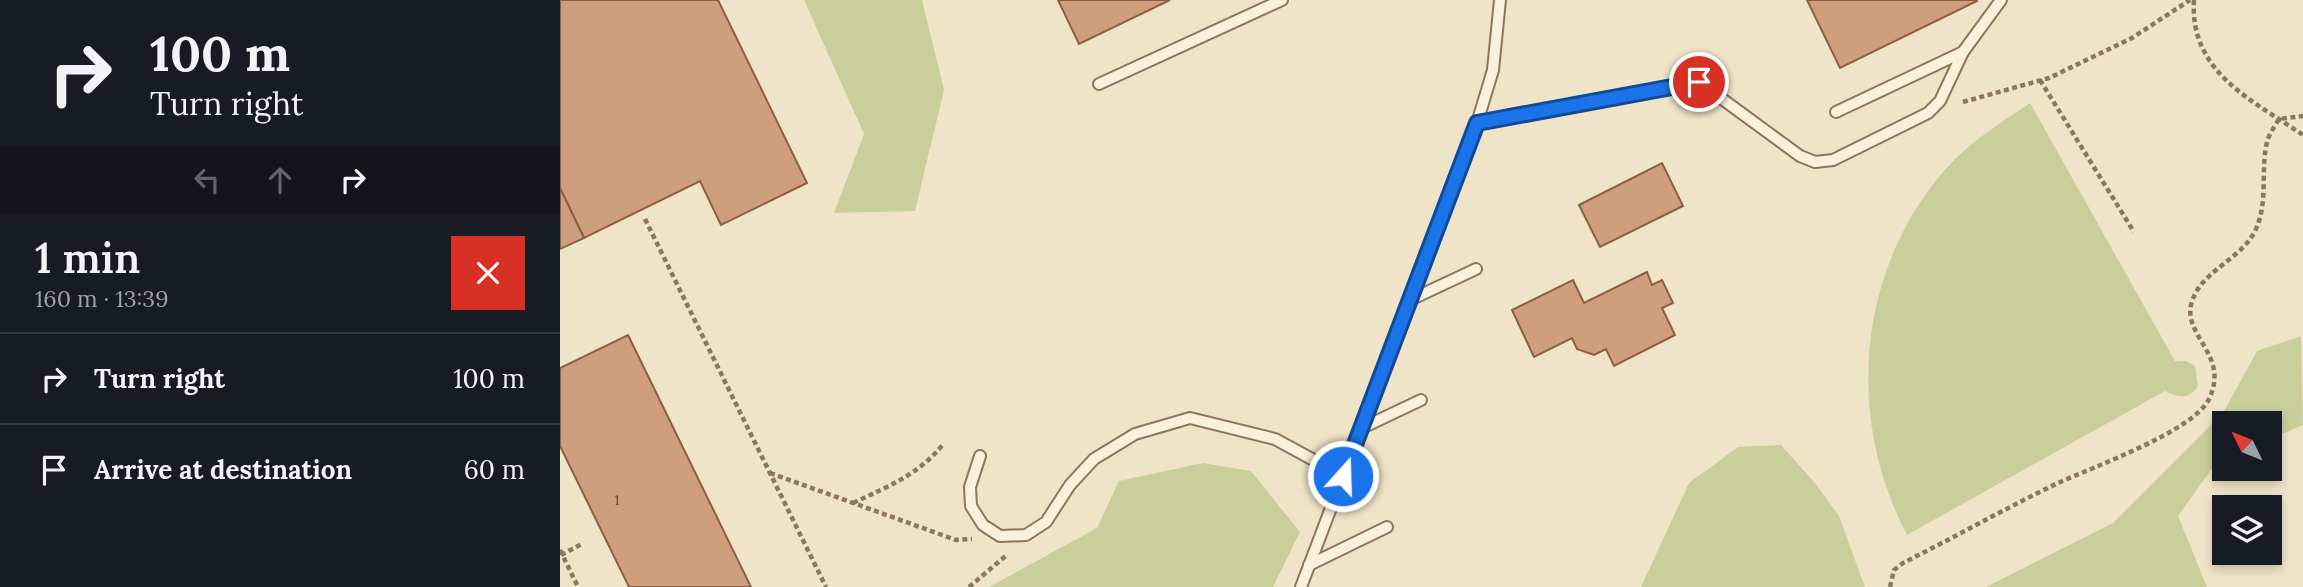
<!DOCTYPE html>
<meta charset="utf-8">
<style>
:root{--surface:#171b24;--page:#242831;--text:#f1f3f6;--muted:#9ea1a6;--line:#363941}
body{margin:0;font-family:Lora,serif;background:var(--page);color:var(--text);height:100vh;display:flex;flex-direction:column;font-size:26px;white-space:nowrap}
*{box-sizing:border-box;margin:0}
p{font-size:23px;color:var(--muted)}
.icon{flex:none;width:38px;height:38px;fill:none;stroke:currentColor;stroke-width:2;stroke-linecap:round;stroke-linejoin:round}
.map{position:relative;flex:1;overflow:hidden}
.drawer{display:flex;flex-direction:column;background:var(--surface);width:560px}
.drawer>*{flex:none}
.hud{background:#171b24;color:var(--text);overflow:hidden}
.needle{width:46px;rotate:313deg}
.tools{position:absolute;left:1652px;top:411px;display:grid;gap:14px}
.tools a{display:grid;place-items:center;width:70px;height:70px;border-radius:0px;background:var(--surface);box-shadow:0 4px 10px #0003;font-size:35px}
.pin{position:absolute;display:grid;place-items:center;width:60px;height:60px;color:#fff;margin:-30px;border:4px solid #fff;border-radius:50%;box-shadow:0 2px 7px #0007}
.me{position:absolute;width:77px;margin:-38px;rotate:20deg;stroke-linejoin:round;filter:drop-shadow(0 0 5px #0008)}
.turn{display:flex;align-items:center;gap:24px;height:147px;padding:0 35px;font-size:32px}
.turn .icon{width:91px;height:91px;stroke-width:2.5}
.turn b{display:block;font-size:49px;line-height:60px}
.lanes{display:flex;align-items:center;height:66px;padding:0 35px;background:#0003;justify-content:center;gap:35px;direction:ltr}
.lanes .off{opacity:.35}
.round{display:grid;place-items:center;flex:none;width:74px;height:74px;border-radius:0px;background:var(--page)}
.head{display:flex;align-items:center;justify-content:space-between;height:119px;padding:0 35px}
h1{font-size:42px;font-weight:600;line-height:52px}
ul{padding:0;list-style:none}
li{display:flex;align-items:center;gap:21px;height:91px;padding:0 35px;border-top:2px solid var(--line)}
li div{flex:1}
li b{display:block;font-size:26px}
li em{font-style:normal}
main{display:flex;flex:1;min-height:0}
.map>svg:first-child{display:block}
.green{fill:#c9cf9b}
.building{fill:#cf9f7d;stroke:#8d5f41;stroke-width:2}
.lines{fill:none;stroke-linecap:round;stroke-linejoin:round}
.lane-casing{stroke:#8d765c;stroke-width:14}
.path{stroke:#8d765c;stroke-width:4.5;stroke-dasharray:5 3.5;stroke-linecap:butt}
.lane{stroke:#faf1dc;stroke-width:10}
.route-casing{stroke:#114b97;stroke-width:18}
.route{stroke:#1a73e8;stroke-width:12}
.labels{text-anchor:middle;stroke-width:5;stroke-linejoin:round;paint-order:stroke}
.number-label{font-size:14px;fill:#624a37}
</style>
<main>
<section class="drawer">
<div class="hud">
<div class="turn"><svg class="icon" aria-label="right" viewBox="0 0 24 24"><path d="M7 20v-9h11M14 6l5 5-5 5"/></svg><div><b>100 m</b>Turn right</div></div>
<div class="lanes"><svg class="icon off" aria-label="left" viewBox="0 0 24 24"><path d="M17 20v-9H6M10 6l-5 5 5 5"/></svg><svg class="icon off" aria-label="ahead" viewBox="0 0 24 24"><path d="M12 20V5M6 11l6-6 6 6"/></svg><svg class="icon" aria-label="right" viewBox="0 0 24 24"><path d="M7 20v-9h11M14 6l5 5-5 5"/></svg></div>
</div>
<div class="head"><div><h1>1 min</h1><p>160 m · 13:39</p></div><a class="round" style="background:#d93025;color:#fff"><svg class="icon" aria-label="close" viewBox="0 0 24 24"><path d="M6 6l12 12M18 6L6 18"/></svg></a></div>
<ul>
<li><svg class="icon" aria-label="right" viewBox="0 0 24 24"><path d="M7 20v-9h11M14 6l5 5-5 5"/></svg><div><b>Turn right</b></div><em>100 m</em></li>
<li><svg class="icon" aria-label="arrive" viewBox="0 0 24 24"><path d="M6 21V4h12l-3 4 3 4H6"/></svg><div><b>Arrive at destination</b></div><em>60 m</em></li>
</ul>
</section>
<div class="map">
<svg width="1743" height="587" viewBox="0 0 1743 587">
<rect width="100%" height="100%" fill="#f0e4c8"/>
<g class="green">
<polygon points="244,0 362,0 384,90 355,211 274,213 304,134"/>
<path d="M1470 103 1615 361H1626L1635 366 1638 386C1629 401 1617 397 1605 391L1347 535C1283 414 1298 260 1394 160 1416 138 1445 120 1470 103Z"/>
<polygon points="1741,336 1743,425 1710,439 1710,424 1664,424 1664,458 1658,460 1618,516 1647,587 1426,587 1553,523 1663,413 1697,351"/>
<polygon points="1221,445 1255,483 1279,516 1305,587 1081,587 1129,483 1178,447"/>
<polygon points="643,463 691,471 740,532 713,587 429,587 537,528 559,481"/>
</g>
<g class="building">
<polygon points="0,0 158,0 247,183 161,225 140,181 24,238 0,188"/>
<polygon points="498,0 610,0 519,44"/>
<polygon points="1247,0 1416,0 1417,1 1280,68"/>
<polygon points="1102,163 1123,206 1040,247 1019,205"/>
<polygon points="0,188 24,238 0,249"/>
<polygon points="1087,272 1092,285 1102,280 1113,303 1102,308 1115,335 1054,366 1046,349 1034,355 1017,349 1012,338 974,357 952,310 1013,280 1024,303"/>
<polygon points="68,335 191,587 69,587 0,446 0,368"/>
</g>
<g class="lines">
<defs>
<g id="lane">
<polyline points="539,84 722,0"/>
<polyline points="1276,112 1403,52"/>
<polyline points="917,123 1139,82 1240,156 1255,162 1273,160 1368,113 1380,101 1403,52 1441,0"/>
<polyline points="850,300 916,269"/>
<polyline points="800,429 861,400"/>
<polyline points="420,456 410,487 411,506 423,525 440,536 466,535 486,522 510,485 534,459 575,434 630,418 715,439 783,476"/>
<polyline points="749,565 827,527"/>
<polyline points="741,587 917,123 933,70 940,0"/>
</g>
</defs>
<use href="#lane" class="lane-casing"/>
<g class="path">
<path d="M1634 0C1629 73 1694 101 1743 135"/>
<polyline points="1480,80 1574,232"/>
<polyline points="1403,102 1489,78 1572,38 1630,0"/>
<polyline points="85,219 266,587"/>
<polyline points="210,473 396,540 412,539"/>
<path d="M293 503C329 486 360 474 384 443"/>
<polyline points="0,550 18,587"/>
<polyline points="1,555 22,544"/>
<polyline points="409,587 448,554"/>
<path d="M1330 587 1334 570 1343 563C1395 537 1446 508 1498 483 1533 467 1634 431 1649 399 1670 356 1624 337 1631 305 1639 271 1680 261 1695 231 1709 202 1700 172 1707 142 1709 134 1715 126 1719 119L1743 116"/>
</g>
<use href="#lane" class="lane"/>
</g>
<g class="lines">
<defs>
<polyline id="route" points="783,476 917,123 1139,82"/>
</defs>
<use href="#route" class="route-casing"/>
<use href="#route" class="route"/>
</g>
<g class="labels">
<g class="number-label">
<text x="57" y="505">1</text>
</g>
</g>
</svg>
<div class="tools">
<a><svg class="needle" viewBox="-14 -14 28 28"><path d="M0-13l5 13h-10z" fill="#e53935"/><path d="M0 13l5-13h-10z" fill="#9ea1a6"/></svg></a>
<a><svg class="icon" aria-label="layers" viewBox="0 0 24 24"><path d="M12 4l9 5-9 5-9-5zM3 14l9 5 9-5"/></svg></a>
</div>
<div class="pin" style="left:1139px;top:82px;background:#d93025"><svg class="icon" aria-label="arrive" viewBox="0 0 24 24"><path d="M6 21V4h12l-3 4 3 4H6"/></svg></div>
<svg class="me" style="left:783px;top:476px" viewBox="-20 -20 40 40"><circle r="17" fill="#1a73e8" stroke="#fff" stroke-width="3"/><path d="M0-11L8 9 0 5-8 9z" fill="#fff"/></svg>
</div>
</main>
